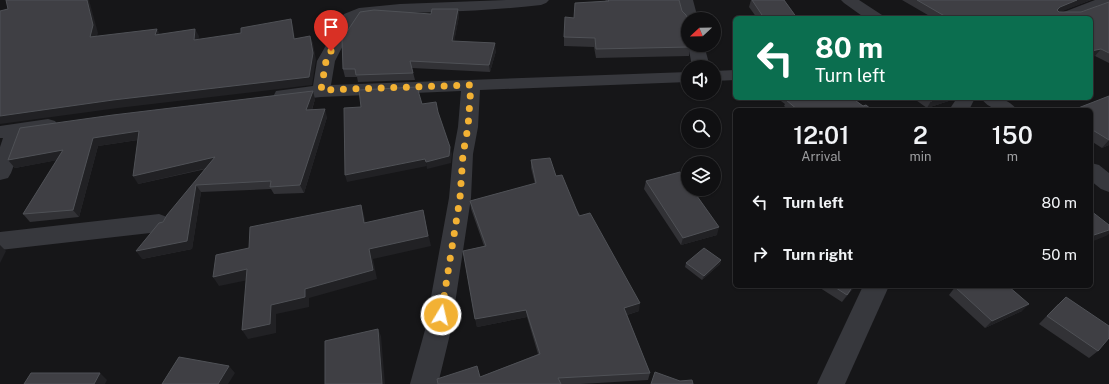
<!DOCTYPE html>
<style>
:root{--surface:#101012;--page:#1e1e20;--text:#f1f3f6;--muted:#9c9d9f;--line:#303032}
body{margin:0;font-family:"Public Sans",sans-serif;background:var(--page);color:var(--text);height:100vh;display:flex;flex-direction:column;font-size:15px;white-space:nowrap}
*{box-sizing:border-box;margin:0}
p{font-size:13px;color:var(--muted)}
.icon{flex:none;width:22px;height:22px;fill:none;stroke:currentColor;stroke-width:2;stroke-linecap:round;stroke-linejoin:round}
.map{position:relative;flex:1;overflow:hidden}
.sheet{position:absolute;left:733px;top:108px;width:360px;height:180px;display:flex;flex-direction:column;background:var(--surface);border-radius:6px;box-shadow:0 1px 3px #0004,0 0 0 1px var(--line)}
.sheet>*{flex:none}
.guide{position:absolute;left:733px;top:16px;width:360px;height:84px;border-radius:6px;box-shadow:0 1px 3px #0004,0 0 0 1px var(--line);background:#0b6e4f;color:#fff;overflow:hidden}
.needle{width:26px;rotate:248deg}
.buttons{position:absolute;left:681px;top:12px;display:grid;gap:8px}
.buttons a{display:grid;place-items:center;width:40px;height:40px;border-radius:50%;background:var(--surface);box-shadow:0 1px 3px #0004,0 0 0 1px var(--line);font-size:20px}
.pin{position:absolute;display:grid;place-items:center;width:34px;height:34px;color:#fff;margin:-41px -17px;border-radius:50% 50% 50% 0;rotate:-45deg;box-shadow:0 0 4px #0007}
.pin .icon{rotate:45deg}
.me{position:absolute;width:44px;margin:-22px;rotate:9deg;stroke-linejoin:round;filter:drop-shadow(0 0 3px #0008)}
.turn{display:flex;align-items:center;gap:14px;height:84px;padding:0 16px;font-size:18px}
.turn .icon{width:52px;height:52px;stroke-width:2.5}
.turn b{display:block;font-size:28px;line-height:34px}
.eta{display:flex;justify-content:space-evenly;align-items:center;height:68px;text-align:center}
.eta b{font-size:24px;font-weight:600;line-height:28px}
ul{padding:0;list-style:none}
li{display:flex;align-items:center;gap:12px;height:52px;padding:0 16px}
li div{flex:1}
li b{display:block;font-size:15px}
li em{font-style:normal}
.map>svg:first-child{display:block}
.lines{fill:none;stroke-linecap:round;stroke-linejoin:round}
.minor{fill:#37383d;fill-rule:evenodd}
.wall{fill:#323236}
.shaded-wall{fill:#212124}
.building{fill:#3f3f44;stroke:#4f5156}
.route{stroke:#f2b134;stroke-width:7;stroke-dasharray:0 12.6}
</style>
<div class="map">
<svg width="1109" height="384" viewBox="0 0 1109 384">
<rect width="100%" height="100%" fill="#161618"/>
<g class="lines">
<g class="minor">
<path d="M506 0H549L546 3 541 5C506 9 474 11 439 12 418 13 375 12 356 20L335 61 331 85 688 72V82L480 90 478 127 473 154 471 198 451 330 438 384H410L425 330 449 198 453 154 458 127 461 91 321 97 283 101 276 99 274 95 276 91 313 86 317 61 344 14 359 8 400 4Z"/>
<polygon points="677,0 693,0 698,19 688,19 688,23 684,22 682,19"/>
<polygon points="841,0 859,0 882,15 884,18 865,18 844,3"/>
<polygon points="1095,0 1109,0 1109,5 1076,18 1054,18 1056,15"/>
<polygon points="688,44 704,45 710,67 692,67"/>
<polygon points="735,70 735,80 714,81 714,71"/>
<polygon points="957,98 975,98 969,110 949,110"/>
<path d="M981 98C995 98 1008 97 1017 110 1002 110 990 111 981 98Z"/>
<polygon points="48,119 55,121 58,125 55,129 25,135 11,173 8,178 0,180 0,147 3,138 0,138 0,126"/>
<polygon points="1091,163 1099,165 1109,173 1109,192 1101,189 1091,181"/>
<polygon points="159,214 167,217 171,223 167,229 159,232 0,250 0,232"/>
<polygon points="863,286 889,286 845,384 817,384"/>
</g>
</g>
<g class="wall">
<polygon points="606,0 679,0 688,45 690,47 689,56 596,58 594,47 564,46 564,37 574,18 605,1"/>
<polygon points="751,0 784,0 797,18 757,18 749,7"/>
<polygon points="902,0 1091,0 1059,12 1081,12 1109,2 1109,63 1095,56 1091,57 1091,18 933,18"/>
<polygon points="458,9 459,16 454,41 496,51 490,72 412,68 415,80 358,82 357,77 345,77 343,69 431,14"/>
<polygon points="1109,96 1109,145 1102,148 1091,141 1091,110"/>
<polygon points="782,98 852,98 863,106 872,110 789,110 784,106 785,104 781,101"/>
<polygon points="913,98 955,98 955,99 927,108"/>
<polygon points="315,99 312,110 327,117 304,193 274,194 271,189 201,192 192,249 142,259 206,169 138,184 138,140 98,146 79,217 30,222 23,214 57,160 15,168 8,160"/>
<polygon points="531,160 556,176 639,311 627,315 650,373 648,380 581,384 438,384 480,377 538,354 527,317 477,327 463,251 484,246 471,209 470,201 535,184 531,168"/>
<polygon points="646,181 717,235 681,245 644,189"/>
<polygon points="721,260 720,264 702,280 685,267 686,263"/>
<polygon points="817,286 855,286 842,302"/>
<polygon points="955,287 1022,311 985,328 949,295"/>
<polygon points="1058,304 1098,351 1089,358 1039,324"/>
</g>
<g class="shaded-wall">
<polygon points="87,0 89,0 98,33 94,45 90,37"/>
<polygon points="1077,0 1091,0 1055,14 1053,17 1060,7"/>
<polygon points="458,9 459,16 453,48 452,41"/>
<polygon points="291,19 293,26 296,46 294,39"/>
<polygon points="157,29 161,36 155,35"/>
<polygon points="195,29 199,36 198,47 194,40"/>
<polygon points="310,36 313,43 316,60 312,85 118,108 0,124 0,116"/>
<polygon points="495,43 496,51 490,72 489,65"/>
<polygon points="1101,49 1095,56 1091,57 1091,51"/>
<polygon points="313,91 315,99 309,118 306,110"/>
<polygon points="939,98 955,98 955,99 927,108 931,101"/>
<polygon points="325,109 327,117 304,193 300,185"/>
<polygon points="139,131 144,139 98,146 79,217 73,210 93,138"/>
<polygon points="1109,140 1109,145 1102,148"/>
<polygon points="450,147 452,154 451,163 427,169 426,162"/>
<polygon points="63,150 69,158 15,168 8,160"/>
<polygon points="215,157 220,165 138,184 133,176"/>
<polygon points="425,159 427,166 347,182 345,175"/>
<polygon points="196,185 201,192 192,249 142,259 136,251"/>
<polygon points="361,205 364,215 368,233 364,223"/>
<polygon points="423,210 431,246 373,259 377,279 309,298 309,307 276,314 276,333 248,339 242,330 271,305 305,289 369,249"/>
<polygon points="719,227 717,235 681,245 683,238"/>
<polygon points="1109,230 1109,234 1106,236 1091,242 1091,236"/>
<polygon points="0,245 6,251 0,263"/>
<polygon points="721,260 720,264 702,280 704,276"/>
<polygon points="247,269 253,279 219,286 213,277"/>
<polygon points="853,286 855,286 842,302 847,295"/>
<polygon points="640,303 639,311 623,316 624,308"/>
<polygon points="1029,304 1022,311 985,328 992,321"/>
<polygon points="526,310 527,317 477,327 475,319"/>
<polygon points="378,329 381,336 385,384 381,384"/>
<polygon points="229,366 235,373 228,384 218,384"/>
<polygon points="100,373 107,380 105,384 94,384"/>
</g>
<g class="building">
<polygon points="6,0 87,0 93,25 90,37 157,29 155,35 195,29 194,40 241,33 241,28 291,19 294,39 310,36 313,53 309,77 113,100 0,116 0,11 8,9"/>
<polygon points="608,0 679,0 682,11 686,15 688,20 688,45 690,45 690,47 596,49 595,38 564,37 565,17 574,18 575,3 609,1"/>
<polygon points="752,0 784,0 797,18 764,18"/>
<polygon points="917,0 1077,0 1060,7 1057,10 1059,12 1081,12 1109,2 1109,53 1101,49 1091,51 1091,18 948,18"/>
<polygon points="432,9 458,9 452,41 495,43 489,65 410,61 413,73 356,75 355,69 343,69 342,39 360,12 374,10 431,14"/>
<polygon points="417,87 422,104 436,102 438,112 450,147 449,156 426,162 425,159 345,175 344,108 361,107 359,90"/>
<polygon points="313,91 306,110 325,109 300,185 270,187 271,181 196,185 187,241 136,251 159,223 163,222 167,215 215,157 133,176 139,131 93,138 73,210 23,214 63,150 8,160 20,128 113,115"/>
<polygon points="1109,96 1109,140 1091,129 1091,110 1073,110"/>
<polygon points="786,98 852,98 863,106 866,105 872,110 798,110 786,100 788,100"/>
<polygon points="927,98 939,98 931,101"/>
<polygon points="550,158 556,176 562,175 579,216 590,213 640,303 624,308 650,373 558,378 561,384 438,384 437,379 477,366 480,377 540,354 526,310 475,319 463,251 486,246 470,201 536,183 531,160"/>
<polygon points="680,172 688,183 688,189 692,189 719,227 683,238 646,181"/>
<polygon points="361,205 364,223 423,210 428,236 369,249 373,270 305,289 305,297 271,305 270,324 242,330 247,269 213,277 216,255 249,248 250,227"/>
<polygon points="1091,211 1109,225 1109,230 1091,236"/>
<polygon points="704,248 721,260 704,276 686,263"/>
<polygon points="833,286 853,286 847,295"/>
<polygon points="958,286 1008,286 1029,304 992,321 955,287"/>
<polygon points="1066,297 1109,326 1109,338 1098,351 1047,316"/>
<polygon points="378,329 382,384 325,384 325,341"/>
<polygon points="179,357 229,366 218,384 162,384"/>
<polygon points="655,372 680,381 692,380 693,384 651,384"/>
<polygon points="31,373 100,373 94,384 24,384"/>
</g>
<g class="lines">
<polyline class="route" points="331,51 326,61 321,90 471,85 468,127 463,154 460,198 441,315"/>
</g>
</svg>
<div class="buttons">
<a><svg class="needle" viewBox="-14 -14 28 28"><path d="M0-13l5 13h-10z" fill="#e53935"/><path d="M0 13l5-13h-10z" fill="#9c9d9f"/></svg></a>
<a><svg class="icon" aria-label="sound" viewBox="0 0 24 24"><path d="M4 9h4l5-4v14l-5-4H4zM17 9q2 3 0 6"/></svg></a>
<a><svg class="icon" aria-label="search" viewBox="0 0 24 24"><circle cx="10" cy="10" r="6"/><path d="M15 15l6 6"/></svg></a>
<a><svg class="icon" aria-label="layers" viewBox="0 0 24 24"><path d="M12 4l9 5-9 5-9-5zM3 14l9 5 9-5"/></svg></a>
</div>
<div class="pin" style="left:331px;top:51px;background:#d93025"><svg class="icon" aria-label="arrive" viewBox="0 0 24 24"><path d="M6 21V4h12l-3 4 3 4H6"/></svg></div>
<svg class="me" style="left:441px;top:315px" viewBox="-20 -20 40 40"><circle r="17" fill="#f2b134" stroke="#fff" stroke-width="3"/><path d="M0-11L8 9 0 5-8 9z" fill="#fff"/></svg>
<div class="guide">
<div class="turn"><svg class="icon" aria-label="left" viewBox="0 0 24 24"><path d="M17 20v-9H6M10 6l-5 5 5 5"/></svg><div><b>80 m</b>Turn left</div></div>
</div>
<section class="sheet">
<div class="eta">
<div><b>12:01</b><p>Arrival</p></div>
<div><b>2</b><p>min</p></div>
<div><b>150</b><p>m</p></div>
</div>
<ul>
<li><svg class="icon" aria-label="left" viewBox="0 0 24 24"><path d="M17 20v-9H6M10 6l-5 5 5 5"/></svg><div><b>Turn left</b></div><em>80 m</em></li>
<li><svg class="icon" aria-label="right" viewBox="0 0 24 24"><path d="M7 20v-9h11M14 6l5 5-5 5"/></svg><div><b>Turn right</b></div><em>50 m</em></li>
</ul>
</section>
</div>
